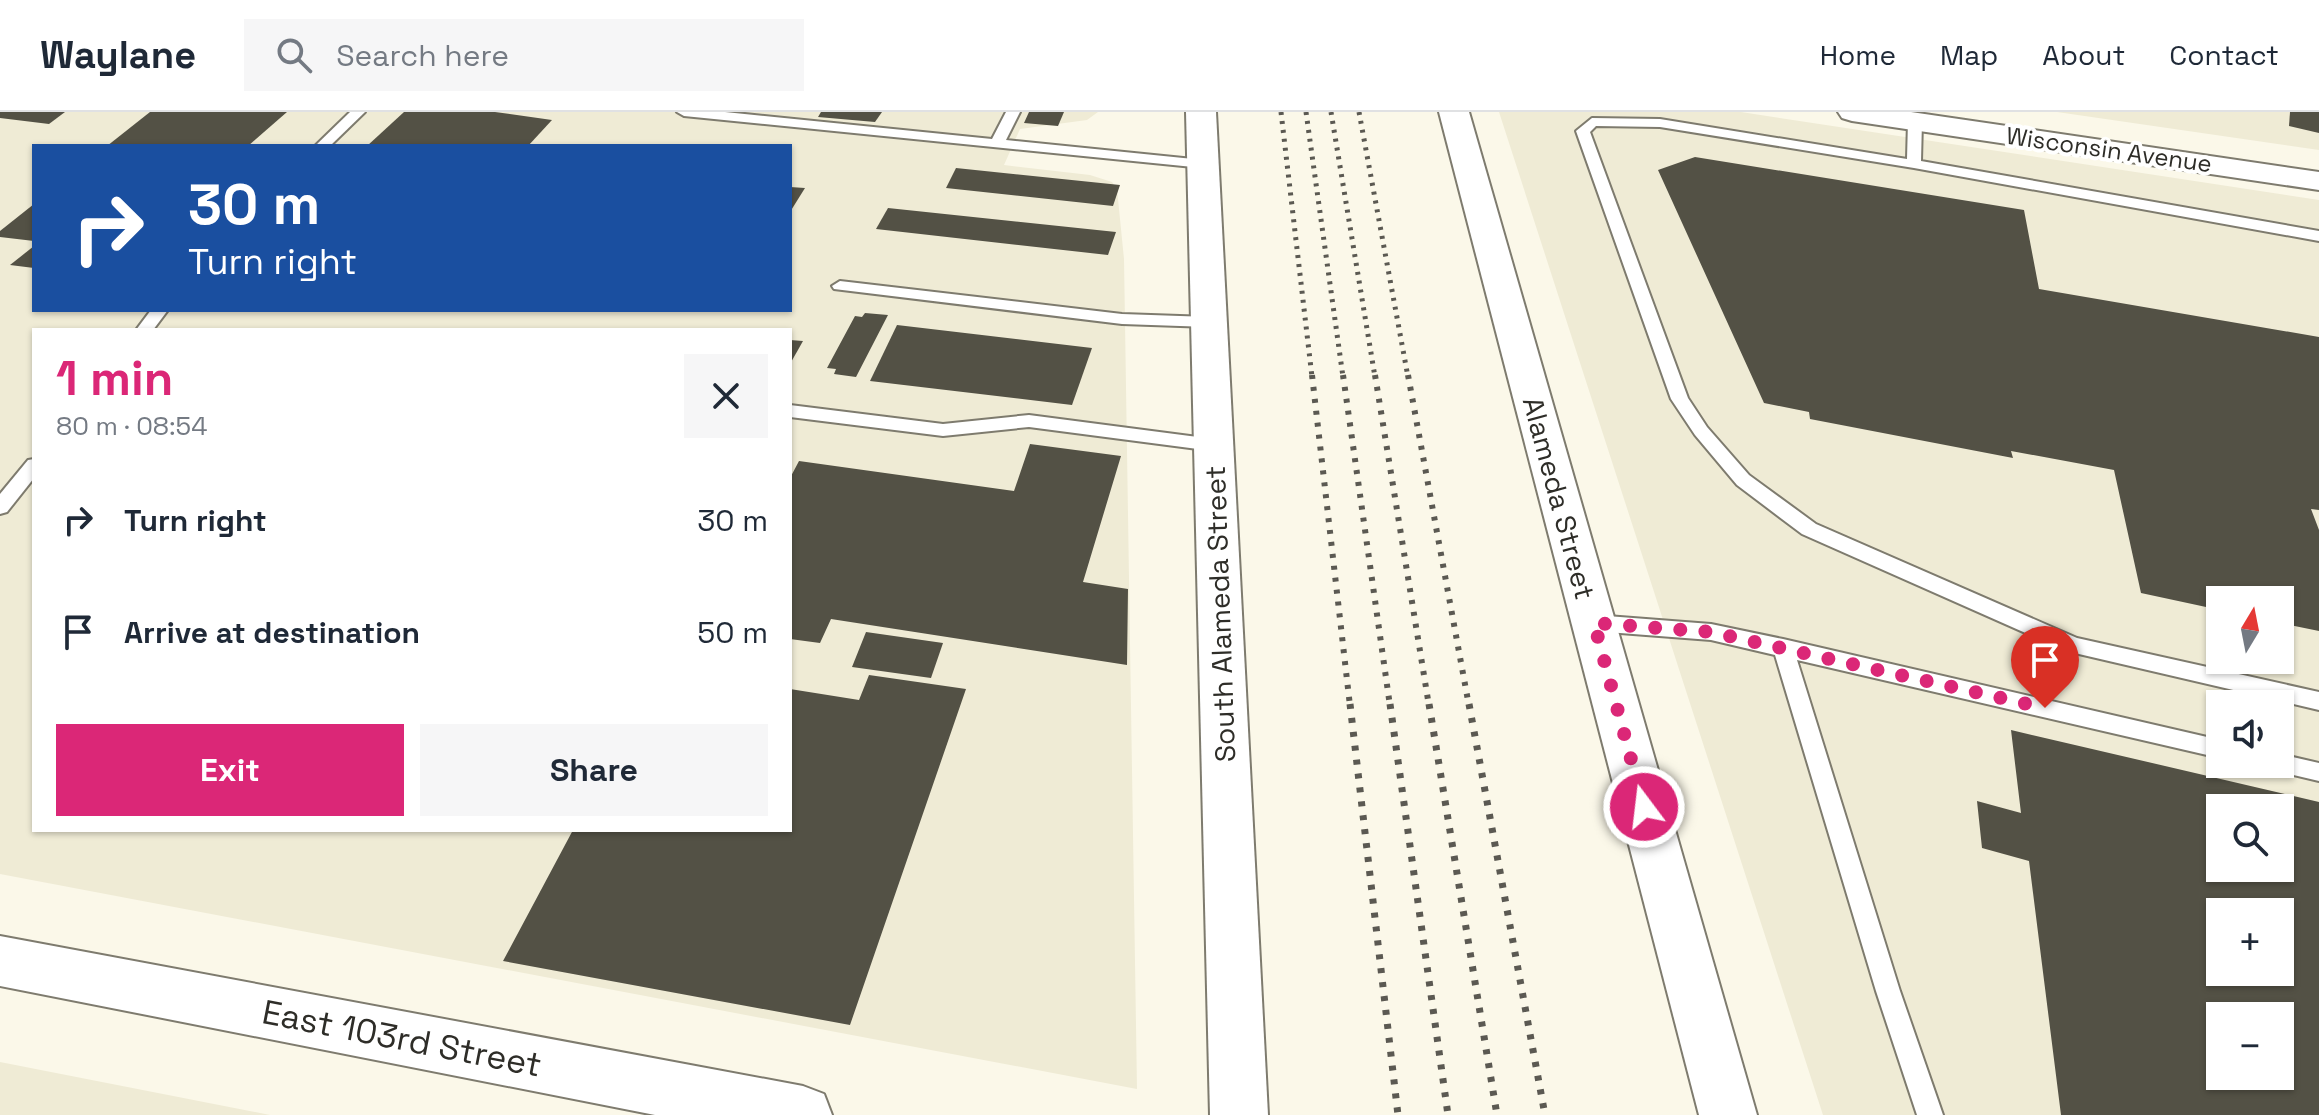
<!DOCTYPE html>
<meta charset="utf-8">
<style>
:root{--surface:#fff;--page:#f6f6f7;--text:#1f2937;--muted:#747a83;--line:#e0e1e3;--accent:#db2777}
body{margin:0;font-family:"Space Grotesk",sans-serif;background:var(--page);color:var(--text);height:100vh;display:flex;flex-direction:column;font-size:30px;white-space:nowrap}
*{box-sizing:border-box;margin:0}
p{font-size:26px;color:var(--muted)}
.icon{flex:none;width:44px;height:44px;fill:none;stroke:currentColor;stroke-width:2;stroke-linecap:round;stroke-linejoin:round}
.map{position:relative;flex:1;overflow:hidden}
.panel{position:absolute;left:32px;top:216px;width:760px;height:504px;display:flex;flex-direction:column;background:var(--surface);border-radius:0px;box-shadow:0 2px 6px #0004}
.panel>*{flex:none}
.banner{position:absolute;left:32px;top:32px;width:760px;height:168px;border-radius:0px;box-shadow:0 2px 6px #0004;background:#1a4fa0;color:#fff;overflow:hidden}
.needle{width:52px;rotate:10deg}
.fabs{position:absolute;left:2206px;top:474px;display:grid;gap:16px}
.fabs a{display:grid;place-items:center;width:88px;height:88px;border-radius:0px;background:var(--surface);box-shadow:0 2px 6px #0004;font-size:40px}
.pin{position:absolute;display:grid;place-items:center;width:68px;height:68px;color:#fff;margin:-82px -34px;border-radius:50% 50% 50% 0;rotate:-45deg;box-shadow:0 0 8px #0007}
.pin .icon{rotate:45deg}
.me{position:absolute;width:88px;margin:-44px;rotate:345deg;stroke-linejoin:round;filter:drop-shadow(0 0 6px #0008)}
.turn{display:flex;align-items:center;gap:28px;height:168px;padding:0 24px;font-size:36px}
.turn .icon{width:104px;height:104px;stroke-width:2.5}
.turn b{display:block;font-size:56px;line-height:68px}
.round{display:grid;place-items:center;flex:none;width:84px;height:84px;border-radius:0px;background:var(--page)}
.overview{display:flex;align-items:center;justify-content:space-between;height:136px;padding:0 24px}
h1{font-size:48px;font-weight:600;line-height:60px;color:var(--accent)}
.cta{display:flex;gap:16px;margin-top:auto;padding:16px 24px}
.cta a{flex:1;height:92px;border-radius:0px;background:var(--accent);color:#fff;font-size:32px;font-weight:600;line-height:92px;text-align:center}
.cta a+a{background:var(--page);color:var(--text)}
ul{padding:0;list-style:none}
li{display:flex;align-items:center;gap:24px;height:112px;padding:0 24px}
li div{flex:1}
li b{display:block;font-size:30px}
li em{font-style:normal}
header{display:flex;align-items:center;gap:48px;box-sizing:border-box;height:112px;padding:0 40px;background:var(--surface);border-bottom:2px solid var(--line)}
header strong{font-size:38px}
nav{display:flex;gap:44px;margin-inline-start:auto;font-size:28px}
.search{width:560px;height:72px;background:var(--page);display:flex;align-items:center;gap:20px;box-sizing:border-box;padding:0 28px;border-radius:0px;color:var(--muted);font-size:30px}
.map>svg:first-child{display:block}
.built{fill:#efebd5;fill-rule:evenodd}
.building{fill:#535145;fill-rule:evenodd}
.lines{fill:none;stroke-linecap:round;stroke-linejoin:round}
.lane-casing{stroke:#7e7b6e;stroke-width:4}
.street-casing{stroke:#7e7b6e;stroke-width:4}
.secondary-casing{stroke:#7e7b6e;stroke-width:4}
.primary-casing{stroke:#7e7b6e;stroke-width:4}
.lane{fill:#fff;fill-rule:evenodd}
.street{fill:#fff;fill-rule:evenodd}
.secondary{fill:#fff;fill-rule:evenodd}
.primary{fill:#fff;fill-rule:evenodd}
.rail-far2{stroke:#5b5952;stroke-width:5;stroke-dasharray:3 6;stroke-linecap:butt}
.rail-far1{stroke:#5b5952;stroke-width:6;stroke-dasharray:4 8;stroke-linecap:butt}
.rail{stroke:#5b5952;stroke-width:7;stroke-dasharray:5 9;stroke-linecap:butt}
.route{stroke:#db2777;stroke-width:14;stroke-dasharray:0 25.2}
.labels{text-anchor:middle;stroke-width:8;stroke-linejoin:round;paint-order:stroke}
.far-street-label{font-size:24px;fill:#2e2d28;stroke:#fff}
.street-label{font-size:28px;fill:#2e2d28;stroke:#fff}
.near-street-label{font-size:34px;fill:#2e2d28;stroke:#fff}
</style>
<header>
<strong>Waylane</strong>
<div class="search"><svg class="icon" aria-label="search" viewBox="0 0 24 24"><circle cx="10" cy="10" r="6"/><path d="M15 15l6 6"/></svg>Search here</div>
<nav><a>Home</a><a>Map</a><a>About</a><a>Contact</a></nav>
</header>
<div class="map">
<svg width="2319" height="1003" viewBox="0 0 2319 1003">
<rect width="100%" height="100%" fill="#fbf8e9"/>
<g class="built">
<path d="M0 0H1098L1087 8 1020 17 1004 53 1090 63 1112 70 1117 77 1124 147 1137 977 0 762ZM34 34H790V198H34ZM34 218H790V718H34Z"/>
<path d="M1499 0H1741L2319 88V1003H1823ZM2220 488H2280V548H2220ZM2220 592H2280V652H2220ZM2220 696H2280V756H2220ZM2220 800H2280V860H2220ZM2220 904H2280V964H2220Z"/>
<polygon points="2057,0 2319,0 2319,38"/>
<polygon points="0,950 270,1003 0,1003"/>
</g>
<g class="building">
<polygon points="0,0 65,0 49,12 0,6"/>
<polygon points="150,0 287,0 248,34 107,34"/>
<polygon points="404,0 495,0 552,8 528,34 367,34"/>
<polygon points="821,0 882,0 875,10 818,5"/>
<polygon points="1029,0 1064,0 1058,14 1024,11"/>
<polygon points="2290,0 2319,0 2319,21 2289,14"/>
<polygon points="1695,45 2024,98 2039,177 2319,225 2319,398 2311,397 2319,418 2319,519 2280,511 2280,488 2220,488 2220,498 2141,481 2114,358 2011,339 2013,346 1810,307 1809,300 1764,291 1658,58"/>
<polygon points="956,56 1120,73 1113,94 946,76"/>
<polygon points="790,75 805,76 790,100"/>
<polygon points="34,92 34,129 0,125 0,119"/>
<polygon points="888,96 1116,120 1108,143 876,117"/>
<polygon points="34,134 34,156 10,153"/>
<polygon points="865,201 888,203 856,265 834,262 836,257 827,256 855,204 862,205"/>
<polygon points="897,213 1092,236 1072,293 870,269"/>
<polygon points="790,228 803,229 790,252"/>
<polygon points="1030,332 1121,344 1083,470 1128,477 1127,553 831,507 820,531 790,527 790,366 799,349 1014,379"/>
<polygon points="866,520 943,531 931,566 852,555"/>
<polygon points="869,563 966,577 850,913 503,849 573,718 790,718 790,577 859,588"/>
<path d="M2011 618 2319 690V1003H2061L2029 749 1982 736 1977 689 2021 701ZM2220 696H2280V756H2220ZM2220 800H2280V860H2220ZM2220 904H2280V964H2220Z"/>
</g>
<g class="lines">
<defs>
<g id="lane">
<polygon points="350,0 365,0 330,34 315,34"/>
<polygon points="677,0 725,0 992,27 1006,0 1020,0 1006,28 1203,48 1210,52 1203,56 684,4"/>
<polygon points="1915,5 1922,9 1921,49 2319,119 2319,129 1914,56 1660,15 1596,14 1590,20 1688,286 1707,315 1749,363 1816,412 2077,526 2319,580 2319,598 2066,539 1802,422 1737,373 1695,323 1671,287 1576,19 1592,6 1660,7 1907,47 1908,9"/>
<polygon points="840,169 1122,202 1209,205 1217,210 1209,215 1122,212 834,177 832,174"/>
<polygon points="151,198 168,198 153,218 136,218"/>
<polygon points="790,293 943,312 1029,303 1213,327 1222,333 1213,339 1029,315 943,324 790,305"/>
<polygon points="34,347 34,366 7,400 0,402 0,382 28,348"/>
<polygon points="1594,503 1711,512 1783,527 2220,628 2220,646 1797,548 1900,879 1943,1003 1917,1003 1876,879 1775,543 1711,528 1594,519 1587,517 1584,511 1587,505"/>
<polygon points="2280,642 2319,651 2319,669 2272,658 2270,652 2280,652"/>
</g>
<polygon id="street" points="1838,0 1911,0 2319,60 2319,78 1852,9 1842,6"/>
<g id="secondary">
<polygon points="1439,0 1469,0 1757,1003 1699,1003"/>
<polygon points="0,824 803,974 824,982 832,1003 655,1003 0,874"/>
</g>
<polygon id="primary" points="1186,0 1216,0 1268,1003 1210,1003"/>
</defs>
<use href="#lane" class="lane-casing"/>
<use href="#street" class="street-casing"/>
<use href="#secondary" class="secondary-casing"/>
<use href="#primary" class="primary-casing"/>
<use href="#lane" class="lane"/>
<use href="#street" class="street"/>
<use href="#secondary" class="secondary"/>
<use href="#primary" class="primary"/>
<g class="rail-far2">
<polyline points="1281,0 1312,265"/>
<polyline points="1306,0 1343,265"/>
<polyline points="1331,0 1375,265"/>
<polyline points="1359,0 1408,265"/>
</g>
<g class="rail-far1">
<polyline points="1312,263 1350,594"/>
<polyline points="1343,263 1390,594"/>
<polyline points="1375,263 1429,594"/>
<polyline points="1408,263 1469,594"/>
</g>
<g class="rail">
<polyline points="1350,592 1398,1003"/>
<polyline points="1390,592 1448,1003"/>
<polyline points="1429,592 1497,1003"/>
<polyline points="1469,592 1545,1003"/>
</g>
</g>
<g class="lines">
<polyline class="route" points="1644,695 1594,511 1711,520 2045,596"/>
</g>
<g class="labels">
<g class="far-street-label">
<text transform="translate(2109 38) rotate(8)" y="8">Wisconsin Avenue</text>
</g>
<g class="street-label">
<text transform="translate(1559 386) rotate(75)" y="10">Alameda Street</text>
<text transform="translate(1220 502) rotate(-92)" y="10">South Alameda Street</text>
</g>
<g class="near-street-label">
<text transform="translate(402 926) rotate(11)" y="12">East 103rd Street</text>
</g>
</g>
</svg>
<div class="fabs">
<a><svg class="needle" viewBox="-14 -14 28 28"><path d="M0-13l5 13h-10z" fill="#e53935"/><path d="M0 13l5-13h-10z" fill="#747a83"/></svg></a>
<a><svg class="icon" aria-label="sound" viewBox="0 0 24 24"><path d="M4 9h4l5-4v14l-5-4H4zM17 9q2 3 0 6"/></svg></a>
<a><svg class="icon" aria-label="search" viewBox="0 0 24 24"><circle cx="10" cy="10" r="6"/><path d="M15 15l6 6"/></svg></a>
<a>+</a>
<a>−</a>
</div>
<div class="pin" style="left:2045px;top:596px;background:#d93025"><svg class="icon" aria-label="arrive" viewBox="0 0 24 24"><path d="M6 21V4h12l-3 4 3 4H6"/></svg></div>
<svg class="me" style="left:1644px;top:695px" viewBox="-20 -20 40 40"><circle r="17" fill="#db2777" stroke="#fff" stroke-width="3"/><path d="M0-11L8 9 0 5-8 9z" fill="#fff"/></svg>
<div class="banner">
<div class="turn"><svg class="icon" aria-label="right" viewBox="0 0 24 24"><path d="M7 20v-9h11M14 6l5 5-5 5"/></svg><div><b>30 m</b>Turn right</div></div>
</div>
<section class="panel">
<div class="overview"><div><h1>1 min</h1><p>80 m · 08:54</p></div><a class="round"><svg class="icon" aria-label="close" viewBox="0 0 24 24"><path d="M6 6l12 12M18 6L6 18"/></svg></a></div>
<ul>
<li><svg class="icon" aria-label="right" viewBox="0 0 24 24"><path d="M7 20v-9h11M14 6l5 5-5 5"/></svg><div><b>Turn right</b></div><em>30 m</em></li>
<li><svg class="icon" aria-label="arrive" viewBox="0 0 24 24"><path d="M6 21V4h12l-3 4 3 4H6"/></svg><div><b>Arrive at destination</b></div><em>50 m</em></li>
</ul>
<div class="cta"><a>Exit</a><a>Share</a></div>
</section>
</div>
